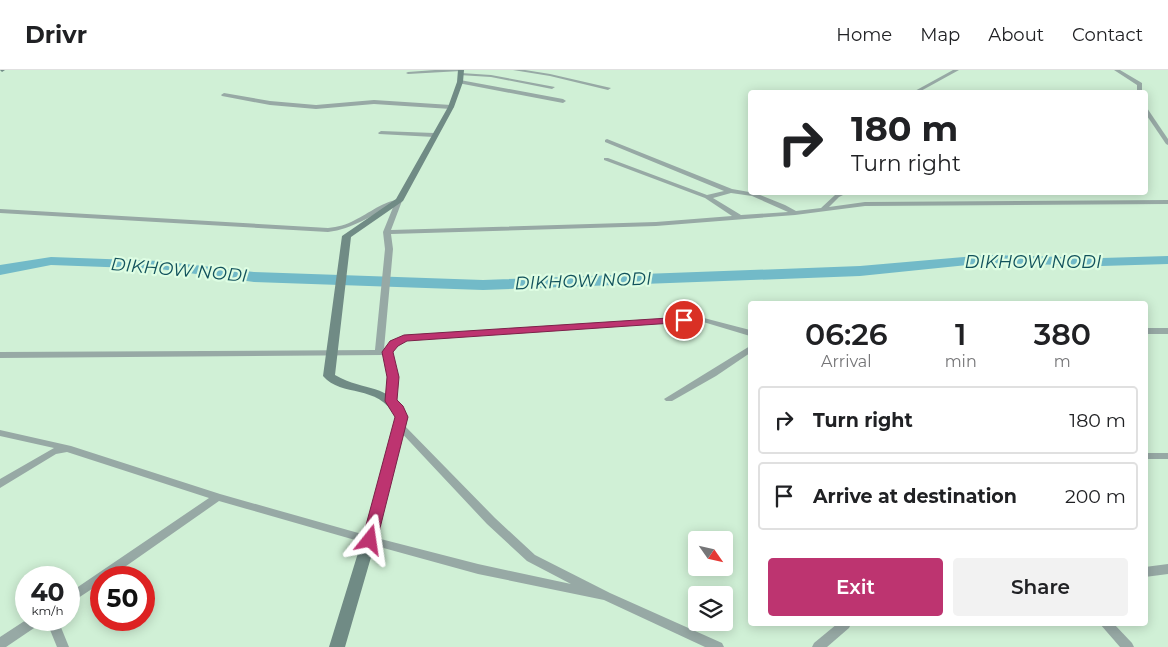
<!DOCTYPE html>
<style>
:root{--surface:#fff;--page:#f2f2f2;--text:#202124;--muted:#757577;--line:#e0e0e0;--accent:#bd3470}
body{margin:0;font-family:Montserrat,sans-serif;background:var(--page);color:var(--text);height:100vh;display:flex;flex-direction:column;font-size:19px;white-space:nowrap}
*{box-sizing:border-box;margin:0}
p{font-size:16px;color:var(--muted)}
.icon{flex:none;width:28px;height:28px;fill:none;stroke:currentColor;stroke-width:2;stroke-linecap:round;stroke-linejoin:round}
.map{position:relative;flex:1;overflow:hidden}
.side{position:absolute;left:748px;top:231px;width:400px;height:325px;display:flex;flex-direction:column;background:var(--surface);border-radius:5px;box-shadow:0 2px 12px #0003}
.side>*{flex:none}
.banner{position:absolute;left:748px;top:20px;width:400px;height:105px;border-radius:5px;box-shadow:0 2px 12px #0003;background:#fff;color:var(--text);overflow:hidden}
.needle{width:32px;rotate:124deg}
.buttons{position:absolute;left:688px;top:461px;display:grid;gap:10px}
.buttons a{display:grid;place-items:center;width:45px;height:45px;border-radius:5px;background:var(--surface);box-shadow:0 2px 12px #0003;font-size:25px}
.speed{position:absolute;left:15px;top:496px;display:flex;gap:10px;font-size:25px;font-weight:700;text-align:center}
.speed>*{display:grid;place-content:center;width:65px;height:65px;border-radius:50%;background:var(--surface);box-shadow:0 2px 12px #0003;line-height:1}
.speed small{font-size:12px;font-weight:400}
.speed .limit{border:8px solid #d22;background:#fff;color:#111}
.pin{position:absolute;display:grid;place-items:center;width:42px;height:42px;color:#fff;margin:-21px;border:2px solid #fff;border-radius:50%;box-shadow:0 1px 5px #0007}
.me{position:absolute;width:55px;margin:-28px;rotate:15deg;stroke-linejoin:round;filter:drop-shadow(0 0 4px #0008)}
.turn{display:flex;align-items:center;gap:18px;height:105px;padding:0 20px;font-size:22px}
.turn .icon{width:65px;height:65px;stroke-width:2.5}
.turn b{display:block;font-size:35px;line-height:42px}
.eta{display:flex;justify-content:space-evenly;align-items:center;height:85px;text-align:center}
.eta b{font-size:30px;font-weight:600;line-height:35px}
.primary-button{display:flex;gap:10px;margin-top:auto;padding:10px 20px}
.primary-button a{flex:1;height:58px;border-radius:5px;background:var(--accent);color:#fff;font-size:20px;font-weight:600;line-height:58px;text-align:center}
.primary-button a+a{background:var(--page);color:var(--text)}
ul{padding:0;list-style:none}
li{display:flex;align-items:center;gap:15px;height:68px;margin:0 10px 8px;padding:0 10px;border:2px solid var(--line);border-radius:5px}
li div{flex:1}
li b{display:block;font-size:19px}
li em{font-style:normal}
header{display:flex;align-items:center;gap:30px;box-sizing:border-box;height:70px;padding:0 25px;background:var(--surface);border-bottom:1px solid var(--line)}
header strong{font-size:24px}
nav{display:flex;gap:28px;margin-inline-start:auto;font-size:18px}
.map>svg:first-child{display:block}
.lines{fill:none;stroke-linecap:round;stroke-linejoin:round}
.river{fill:#72bac8;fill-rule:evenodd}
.street{fill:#97a9a5;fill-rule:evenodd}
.secondary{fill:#708b85;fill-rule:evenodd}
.route{fill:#bd3470;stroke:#7b2249}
.labels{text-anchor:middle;stroke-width:4.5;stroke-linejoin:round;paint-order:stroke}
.water-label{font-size:18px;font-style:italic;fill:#12525c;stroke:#defde3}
</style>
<header>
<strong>Drivr</strong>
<nav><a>Home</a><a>Map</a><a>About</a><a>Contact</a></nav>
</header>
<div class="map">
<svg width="1168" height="577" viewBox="0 0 1168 577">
<rect width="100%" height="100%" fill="#d0f0d6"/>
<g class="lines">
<polygon class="river" points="987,185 1102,188 1168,186 1168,194 1102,196 987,193 860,206 483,220 254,212 160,199 51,195 0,205 0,195 51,187 160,191 254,202 483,210 860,196"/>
<g class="street">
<polygon points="435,0 463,0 461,1 408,4 406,3 408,2"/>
<polygon points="513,0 525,0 550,4 611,18 608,20 550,6"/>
<polygon points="953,0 959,0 919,22 913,22"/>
<polygon points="1114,0 1120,0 1142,13 1142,22 1137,22 1137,15"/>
<polygon points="461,3 491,5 555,17 552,19 491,7 459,5 459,3"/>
<polygon points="460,10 563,29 566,31 563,33 458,13 458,11"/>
<polygon points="224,23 270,31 316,35 374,30 451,35 454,37 451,39 374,34 316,39 270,35 222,26 221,25"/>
<polygon points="1145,37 1147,38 1168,69 1168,75 1166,74 1145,43"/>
<polygon points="381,61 434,63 437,65 434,67 379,64 378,63"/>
<path d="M607 69 732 119 755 123 785 135 796 141 821 138 835 125 839 122H849L839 127 829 137 865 132 1168 130V134L865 136 795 145 656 156 391 164 393 179 384 279H385L391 272 405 265 700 247 750 260V266L700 251 407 270 397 276 392 282 397 307 396 331 391 334 386 331 389 307 384 285 0 288V282L375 280 385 179 383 162 394 135C371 145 353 159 328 162L0 143V139L328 158C338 157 346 155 355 150 368 144 386 129 401 130L402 131 391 160 656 152 732 146 705 128 604 90V88H608L707 125 724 121 605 72V70ZM731 123 752 126 788 142 741 145 713 128Z"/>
<rect x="1145" y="258" width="23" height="6"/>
<polygon points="750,276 750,283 716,306 672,331 666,331 664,329"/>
<polygon points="399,352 402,353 495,448 535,485 610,523 722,573 724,577 705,577 604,530 478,504 369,474 219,431 109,508 101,508 101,513 69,534 69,523 209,428 67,382 56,384 0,418 0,409 54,378 0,366 0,360 71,376 220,424 369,466 478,494 571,514 527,491 487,454 396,357 394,355 396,353"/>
<rect x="1145" y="383" width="23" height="6"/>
<polygon points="1168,494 1168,504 1145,507 1145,497"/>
<polygon points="26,550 42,550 40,554 6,577 0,577 0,567"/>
<polygon points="46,550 58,550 69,577 57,577"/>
<polygon points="837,554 851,554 849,558 827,577 812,577 814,573"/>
<polygon points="1100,554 1114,554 1132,573 1134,577 1120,577"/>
</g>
<g class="secondary">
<polygon points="0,0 5,0 2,2"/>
<path d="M458 0H464L463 12 454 37 403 131 351 167 335 305C366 323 387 311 408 347L376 470 345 577H329L362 470 396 347C377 313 342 328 323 306L342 166 396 129 448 37 457 12Z"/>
</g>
</g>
<polygon class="route" points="684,247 688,248 688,252 407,271 398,276 393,282 399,307 397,330 403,336 408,347 377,470 375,474 364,474 362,470 395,347 385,331 387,307 382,282 390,271 404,265"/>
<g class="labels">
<g class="water-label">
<text x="1033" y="198">DIKHOW NODI</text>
<text transform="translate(179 200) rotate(5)" y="6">DIKHOW NODI</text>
<text transform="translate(583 211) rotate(-2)" y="6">DIKHOW NODI</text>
</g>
</g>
</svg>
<div class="buttons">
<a><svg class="needle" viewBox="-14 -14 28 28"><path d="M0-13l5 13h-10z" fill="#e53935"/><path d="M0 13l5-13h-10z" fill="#757577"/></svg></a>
<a><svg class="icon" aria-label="layers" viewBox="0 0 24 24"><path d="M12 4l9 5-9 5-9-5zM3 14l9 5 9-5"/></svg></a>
</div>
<div class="speed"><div>40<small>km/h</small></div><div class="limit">50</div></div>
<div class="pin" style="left:684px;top:250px;background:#d93025"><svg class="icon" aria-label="arrive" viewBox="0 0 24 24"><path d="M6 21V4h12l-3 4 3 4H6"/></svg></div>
<svg class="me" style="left:370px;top:470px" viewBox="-20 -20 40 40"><path d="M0-17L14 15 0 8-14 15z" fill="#bd3470" stroke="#fff" stroke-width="4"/></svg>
<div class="banner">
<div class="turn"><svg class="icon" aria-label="right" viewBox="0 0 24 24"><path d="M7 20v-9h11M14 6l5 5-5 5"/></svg><div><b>180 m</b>Turn right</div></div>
</div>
<section class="side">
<div class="eta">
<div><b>06:26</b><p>Arrival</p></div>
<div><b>1</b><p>min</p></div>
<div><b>380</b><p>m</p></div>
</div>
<ul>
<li><svg class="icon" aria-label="right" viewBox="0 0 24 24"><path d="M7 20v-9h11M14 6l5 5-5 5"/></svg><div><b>Turn right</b></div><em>180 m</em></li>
<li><svg class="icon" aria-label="arrive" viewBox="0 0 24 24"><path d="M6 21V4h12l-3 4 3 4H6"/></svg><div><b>Arrive at destination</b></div><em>200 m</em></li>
</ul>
<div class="primary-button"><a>Exit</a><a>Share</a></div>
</section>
</div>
